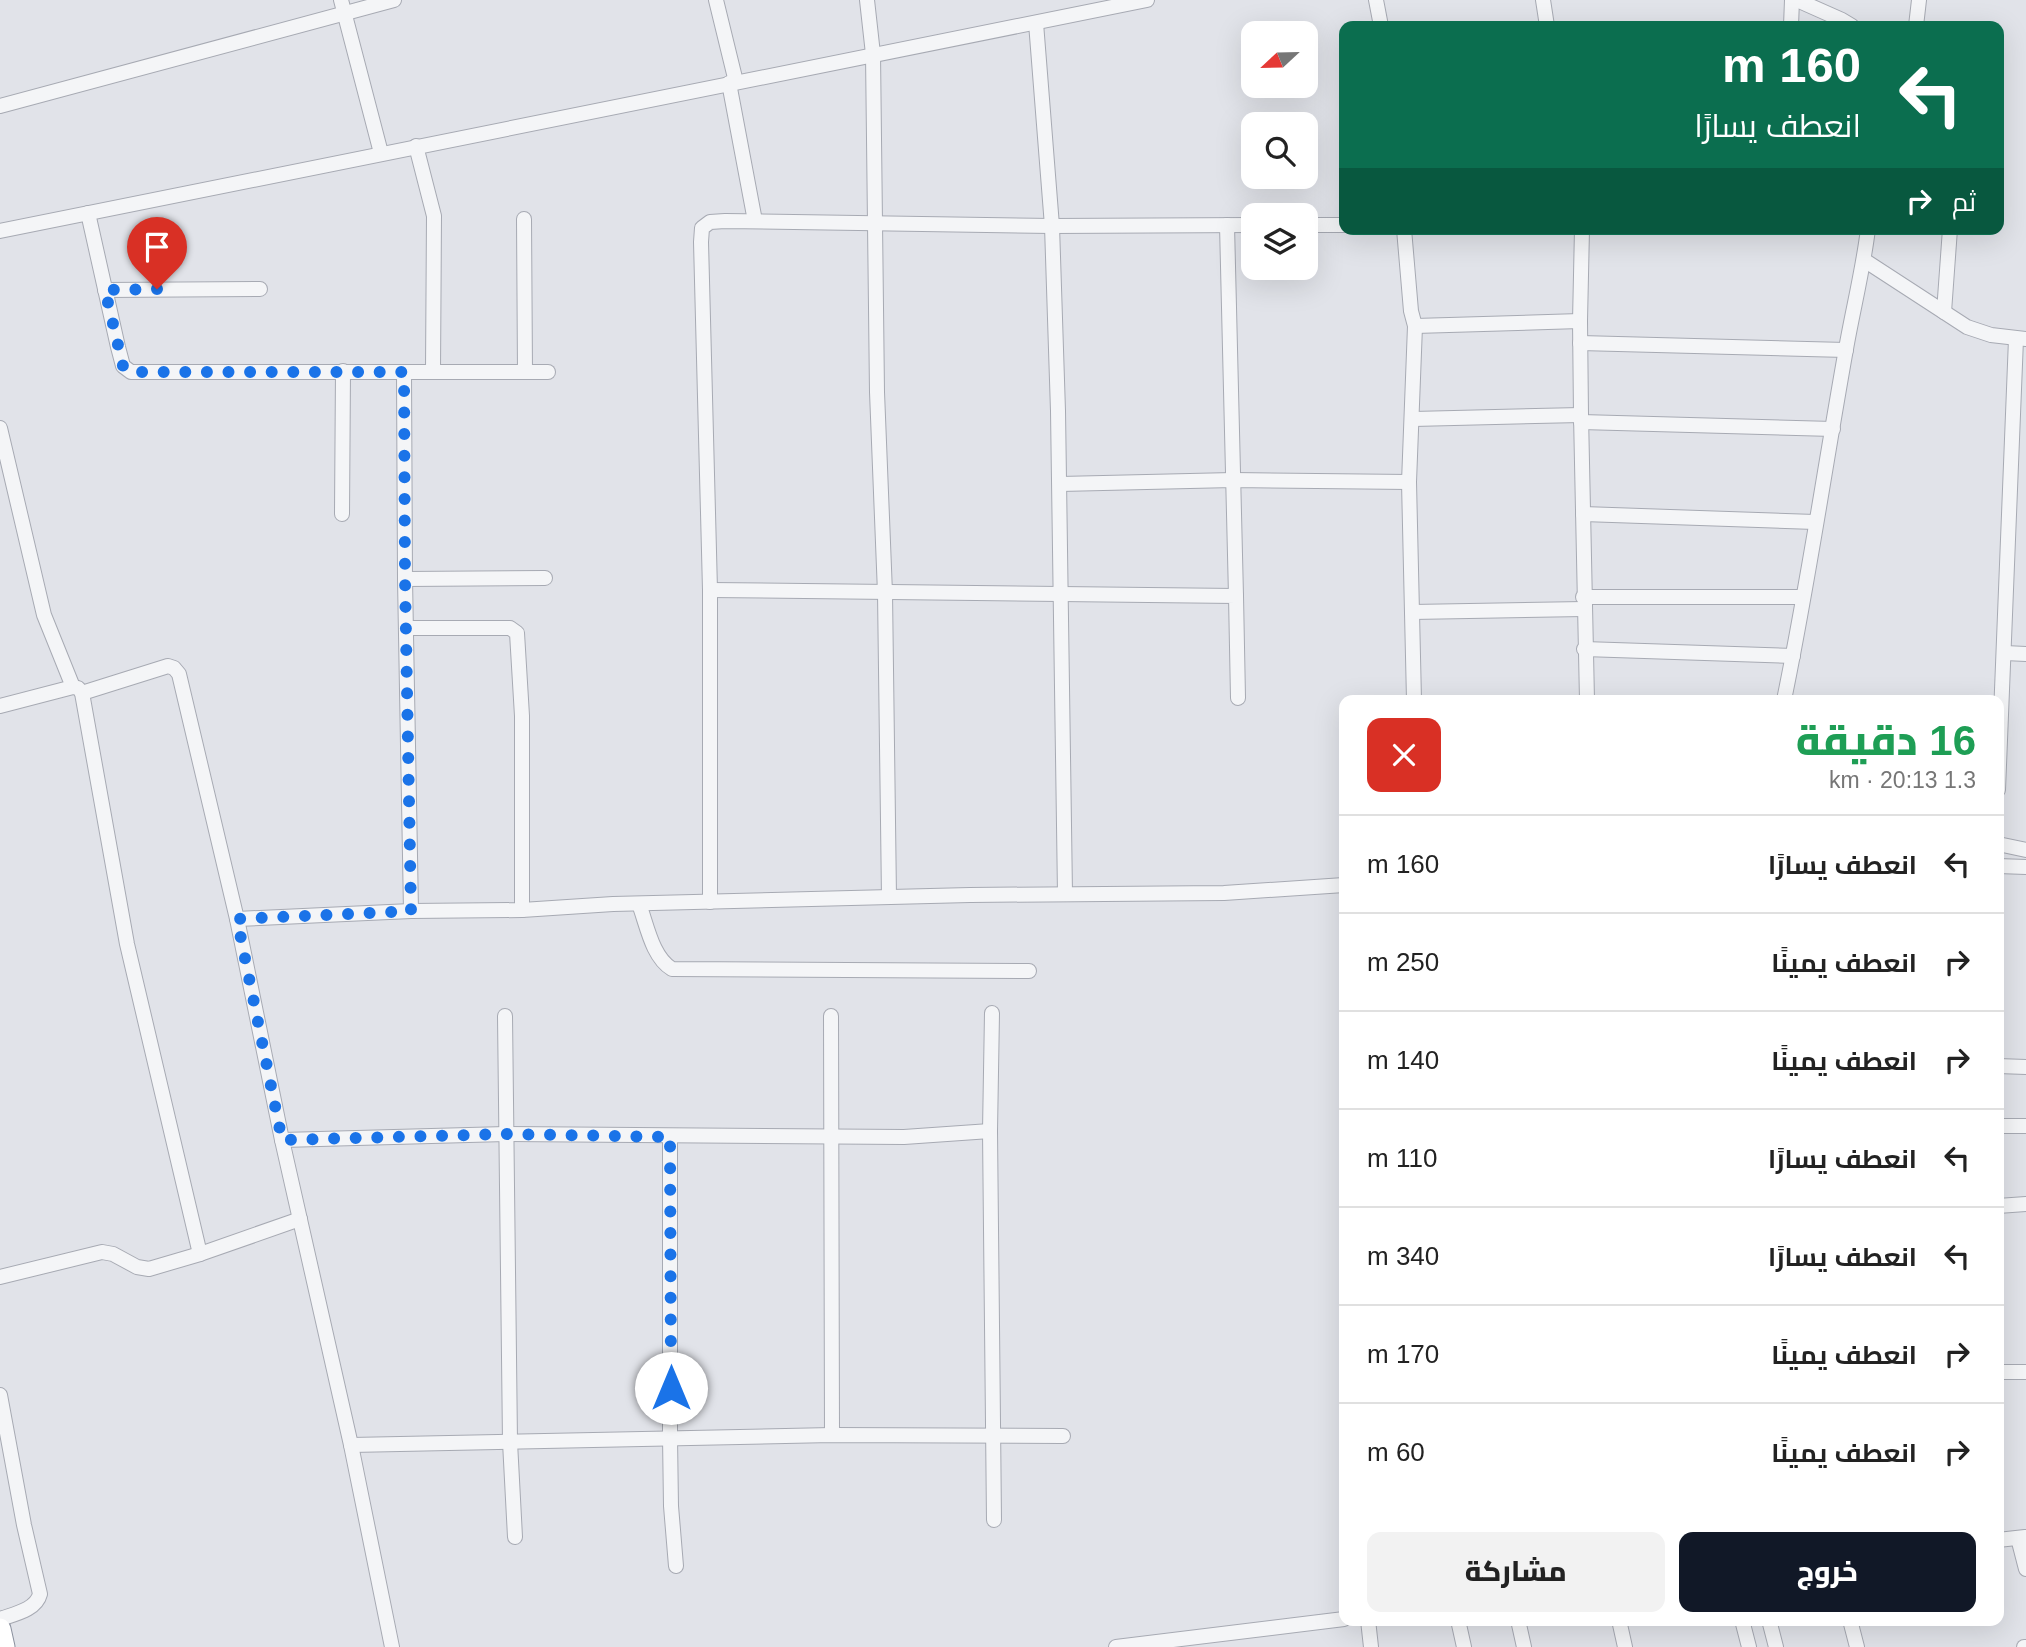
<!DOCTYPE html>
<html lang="ar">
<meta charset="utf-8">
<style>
:root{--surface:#fff;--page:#f2f2f2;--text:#222;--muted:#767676;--line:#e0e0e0;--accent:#111827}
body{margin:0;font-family:Helvetica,Cairo,sans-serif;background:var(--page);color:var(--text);direction:rtl;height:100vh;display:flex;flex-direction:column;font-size:26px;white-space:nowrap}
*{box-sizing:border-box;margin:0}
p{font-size:23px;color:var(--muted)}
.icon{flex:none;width:38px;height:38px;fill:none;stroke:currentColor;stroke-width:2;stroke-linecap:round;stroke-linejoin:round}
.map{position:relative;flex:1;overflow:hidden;direction:ltr}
.panel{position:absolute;left:1339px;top:695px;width:665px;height:931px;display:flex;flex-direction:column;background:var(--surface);border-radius:14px;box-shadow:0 7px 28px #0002;direction:rtl}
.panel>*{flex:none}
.banner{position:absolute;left:1339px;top:21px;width:665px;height:214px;border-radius:14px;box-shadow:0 7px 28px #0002;direction:rtl;background:#0b6e4f;color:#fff;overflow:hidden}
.needle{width:46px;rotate:248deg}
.fabs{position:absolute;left:1241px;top:21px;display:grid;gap:14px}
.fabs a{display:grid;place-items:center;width:77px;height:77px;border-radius:14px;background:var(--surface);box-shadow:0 7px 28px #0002;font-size:35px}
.pin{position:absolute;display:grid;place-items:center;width:60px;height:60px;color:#fff;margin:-72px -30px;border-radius:50% 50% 50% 0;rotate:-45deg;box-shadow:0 0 7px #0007}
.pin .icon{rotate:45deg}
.me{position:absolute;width:77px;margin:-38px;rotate:0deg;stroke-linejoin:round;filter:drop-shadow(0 0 5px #0008)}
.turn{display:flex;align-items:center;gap:24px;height:147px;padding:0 28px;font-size:32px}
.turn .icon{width:91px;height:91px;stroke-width:2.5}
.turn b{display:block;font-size:49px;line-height:60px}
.then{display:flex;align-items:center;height:66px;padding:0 28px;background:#0003;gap:14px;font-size:26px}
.round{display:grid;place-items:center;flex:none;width:74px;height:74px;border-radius:14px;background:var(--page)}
.headline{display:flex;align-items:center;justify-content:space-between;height:119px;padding:0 28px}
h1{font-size:42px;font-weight:800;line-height:52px;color:#1e9e55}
.action{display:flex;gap:14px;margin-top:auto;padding:14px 28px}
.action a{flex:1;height:80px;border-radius:14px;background:var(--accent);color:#fff;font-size:28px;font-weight:800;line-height:80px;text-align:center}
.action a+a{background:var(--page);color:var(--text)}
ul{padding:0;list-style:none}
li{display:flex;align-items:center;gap:21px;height:98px;padding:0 28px;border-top:2px solid var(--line)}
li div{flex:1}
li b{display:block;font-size:26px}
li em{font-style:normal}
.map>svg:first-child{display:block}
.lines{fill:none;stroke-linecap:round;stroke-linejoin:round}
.minor-casing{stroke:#a7aab3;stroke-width:16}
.highway-casing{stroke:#8a909e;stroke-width:23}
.minor{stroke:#f4f5f7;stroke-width:14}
.highway{stroke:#fff;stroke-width:21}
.route{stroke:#1a73e8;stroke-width:12;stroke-dasharray:0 21.6}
</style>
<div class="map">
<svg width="2026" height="1647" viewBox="0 0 2026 1647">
<rect width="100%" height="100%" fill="#e1e3e9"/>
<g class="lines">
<defs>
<g id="minor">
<polyline points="341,0 381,153"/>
<polyline points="716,0 736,82"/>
<polyline points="867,0 873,54 877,392 885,593 889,897"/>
<polyline points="1376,0 1381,26"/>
<polyline points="1543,0 1547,26"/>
<polyline points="1797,0 1842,20 1852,26"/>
<polyline points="1036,23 1052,226 1058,411 1065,894"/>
<polyline points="1791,26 1792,0"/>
<polyline points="1916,26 1919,0"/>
<polyline points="729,83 755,221"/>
<polyline points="0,106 394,0"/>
<polyline points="416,146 434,216 433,371"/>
<polyline points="88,213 118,347 123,366 131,372 404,372 405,579"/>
<polyline points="524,219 525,372"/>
<polyline points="1227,225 1236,596"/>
<polyline points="1306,225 1344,225"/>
<polyline points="1404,229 1411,311 1415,326 1409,482 1414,700"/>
<polyline points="1582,229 1580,321 1581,415 1587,700"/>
<polyline points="0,231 1147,0"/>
<polyline points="1864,260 1967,327 1991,335 2026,339"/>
<polyline points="105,290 260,289"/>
<polyline points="1944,312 1950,229"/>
<polyline points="1415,326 1580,321"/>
<polyline points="1580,343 1846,350"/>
<polyline points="404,372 548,372"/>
<polyline points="1413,419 1581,415"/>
<polyline points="1581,422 1833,429"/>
<polyline points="0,428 44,615 73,687"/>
<polyline points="1060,484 1233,480 1409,482"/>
<polyline points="342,514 343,371"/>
<polyline points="1583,514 1815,522"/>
<polyline points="710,590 1236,596 1238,698"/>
<polyline points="1583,597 1803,597"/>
<polyline points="1412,612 1584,609"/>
<polyline points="406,628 510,628 517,633 522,716 522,910"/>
<polyline points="1584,649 1793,656"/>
<polyline points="2005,653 2026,654"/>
<polyline points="82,693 168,666 174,668 179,674 237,919 282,1140 351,1445 392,1647"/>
<path d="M1784 700C1808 584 1825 466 1846 349 1853 309 1863 270 1868 229"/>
<polyline points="0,706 73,687 78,688 82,693 127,944 200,1254"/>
<polyline points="1998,790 2016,339"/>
<polyline points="1998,844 2026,850"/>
<polyline points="1998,866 2026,867"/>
<polyline points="710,902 710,590 701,242 702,228 710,222 725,221 1052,226 1253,225"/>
<path d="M639 904C647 925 652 957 672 969L1029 971"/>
<polyline points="411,911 405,579 545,578"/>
<polyline points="237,919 411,911 522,910 613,904 970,895 1224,893 1344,885"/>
<polyline points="992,1013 990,1131 994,1520"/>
<polyline points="505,1016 510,1442 515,1537"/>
<polyline points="831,1016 832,1435"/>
<polyline points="1998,1066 2026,1067"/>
<polyline points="1998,1126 2026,1126"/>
<polyline points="670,1137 670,1437 671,1506 676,1566"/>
<polyline points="282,1140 506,1134 904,1137 990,1131"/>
<polyline points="1998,1206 2026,1204"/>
<polyline points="0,1277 102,1252 113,1254 137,1267 149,1269 200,1254 300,1219"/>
<polyline points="1998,1372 2026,1372"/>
<path d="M0 1395 24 1525 40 1594C36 1610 14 1614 0 1619"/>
<polyline points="351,1445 832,1435 1063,1436"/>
<polyline points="2018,1538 2026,1569"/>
<polyline points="1998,1540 2025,1537"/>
<polyline points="1368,1620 1371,1647"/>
<polyline points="1458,1620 1464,1647"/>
<polyline points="1518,1620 1524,1647"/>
<polyline points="1619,1620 1625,1647"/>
<polyline points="1742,1620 1749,1647"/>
<polyline points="1769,1620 1776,1647"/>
<polyline points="1850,1620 1857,1647"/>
<polyline points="1116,1647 1344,1619"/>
<polyline points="2024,1647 2026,1647"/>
</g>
<polyline id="highway" points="0,1629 4,1647"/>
</defs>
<use href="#minor" class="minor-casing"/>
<use href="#highway" class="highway-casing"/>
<use href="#minor" class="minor"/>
<use href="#highway" class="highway"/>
</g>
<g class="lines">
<polyline class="route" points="157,289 105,290 123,366 131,372 404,372 405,579 411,911 237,919 282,1140 506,1134 670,1137 671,1388"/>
</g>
</svg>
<div class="fabs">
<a><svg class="needle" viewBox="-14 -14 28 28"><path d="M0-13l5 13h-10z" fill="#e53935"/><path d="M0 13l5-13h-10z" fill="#767676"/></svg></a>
<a><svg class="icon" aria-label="search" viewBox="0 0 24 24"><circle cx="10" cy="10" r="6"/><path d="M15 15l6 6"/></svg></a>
<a><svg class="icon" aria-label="layers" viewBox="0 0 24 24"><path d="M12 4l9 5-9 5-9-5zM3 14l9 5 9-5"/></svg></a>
</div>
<div class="pin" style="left:157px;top:289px;background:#d93025"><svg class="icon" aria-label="arrive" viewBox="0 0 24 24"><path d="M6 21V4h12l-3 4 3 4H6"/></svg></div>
<svg class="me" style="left:671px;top:1388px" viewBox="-20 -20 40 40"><circle r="19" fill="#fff"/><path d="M0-13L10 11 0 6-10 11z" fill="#1a73e8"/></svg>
<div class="banner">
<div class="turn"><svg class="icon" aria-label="left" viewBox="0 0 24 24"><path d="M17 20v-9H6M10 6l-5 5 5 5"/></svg><div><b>160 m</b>انعطف يسارًا</div></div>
<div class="then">ثم<svg class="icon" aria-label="right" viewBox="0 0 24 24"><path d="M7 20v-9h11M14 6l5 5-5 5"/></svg></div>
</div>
<section class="panel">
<div class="headline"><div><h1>16 دقيقة</h1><p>1.3 km · 20:13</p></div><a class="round" style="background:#d93025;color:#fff"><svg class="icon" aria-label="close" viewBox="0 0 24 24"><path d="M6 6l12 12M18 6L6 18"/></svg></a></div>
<ul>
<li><svg class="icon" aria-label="left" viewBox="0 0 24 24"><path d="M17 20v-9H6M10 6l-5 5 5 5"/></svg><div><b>انعطف يسارًا</b></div><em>160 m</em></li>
<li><svg class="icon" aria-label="right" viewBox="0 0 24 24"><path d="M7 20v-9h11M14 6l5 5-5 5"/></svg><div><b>انعطف يمينًا</b></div><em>250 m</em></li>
<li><svg class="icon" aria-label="right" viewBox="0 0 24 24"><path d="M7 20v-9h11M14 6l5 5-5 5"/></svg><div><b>انعطف يمينًا</b></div><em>140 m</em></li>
<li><svg class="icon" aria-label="left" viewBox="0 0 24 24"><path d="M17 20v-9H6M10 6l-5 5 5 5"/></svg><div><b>انعطف يسارًا</b></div><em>110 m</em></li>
<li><svg class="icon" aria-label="left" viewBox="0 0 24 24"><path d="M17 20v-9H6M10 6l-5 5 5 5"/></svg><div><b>انعطف يسارًا</b></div><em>340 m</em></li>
<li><svg class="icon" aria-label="right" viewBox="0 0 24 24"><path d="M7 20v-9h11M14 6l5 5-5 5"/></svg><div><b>انعطف يمينًا</b></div><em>170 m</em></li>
<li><svg class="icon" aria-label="right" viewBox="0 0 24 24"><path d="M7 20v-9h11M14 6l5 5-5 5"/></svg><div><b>انعطف يمينًا</b></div><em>60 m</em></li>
</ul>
<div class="action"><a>خروج</a><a>مشاركة</a></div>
</section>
</div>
